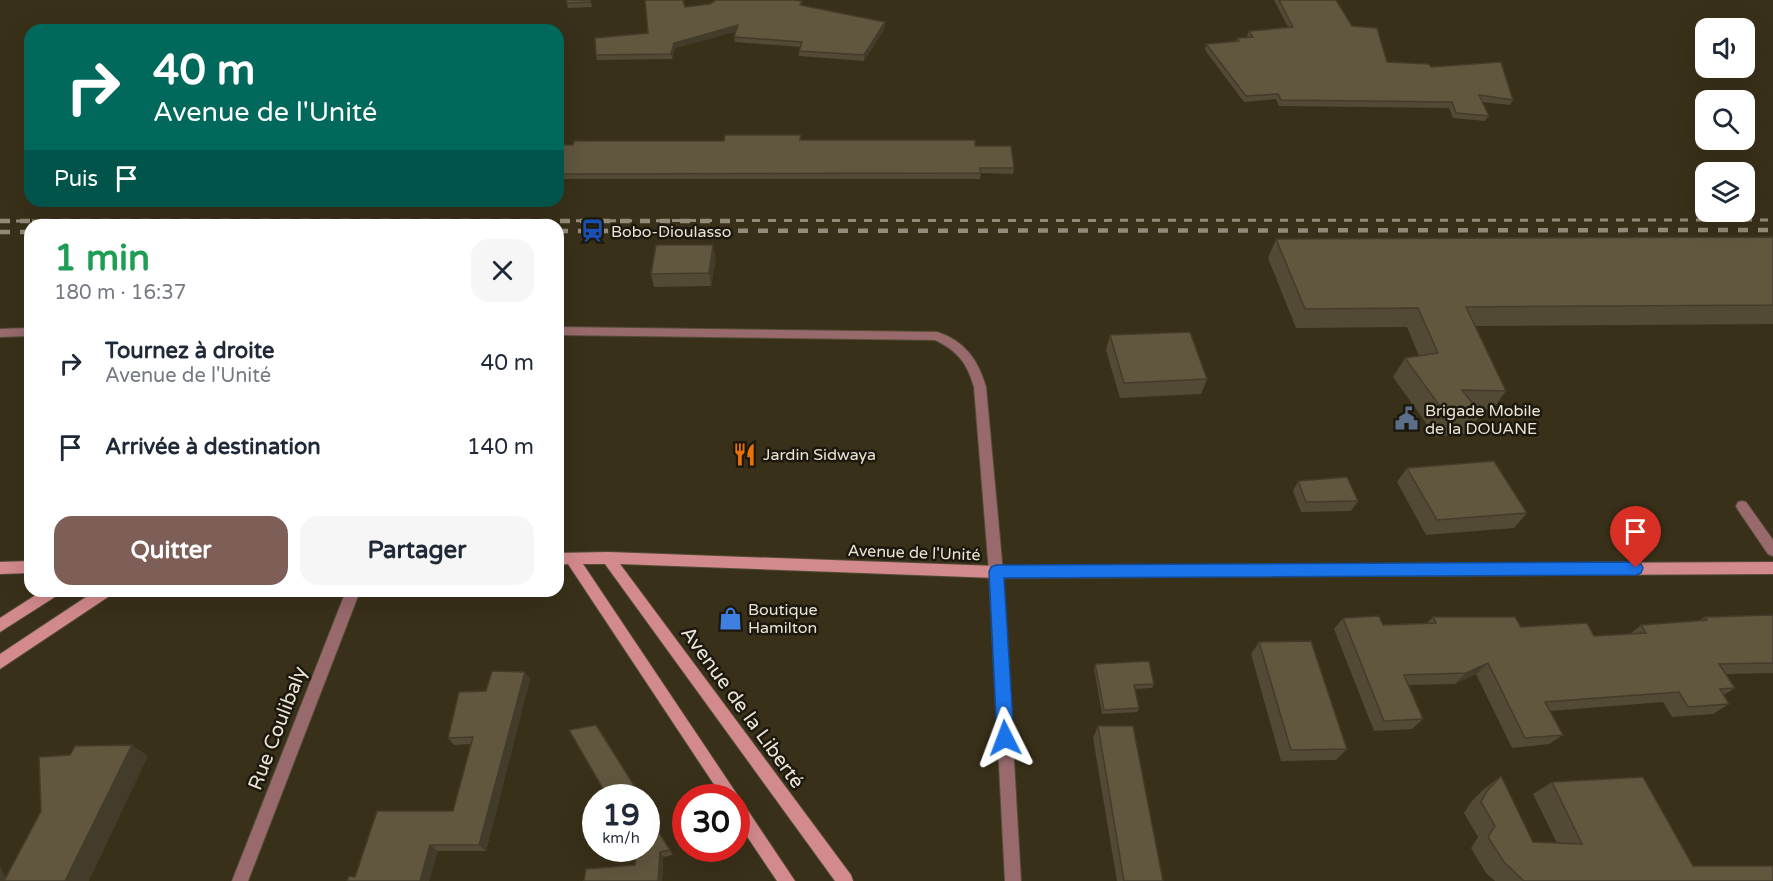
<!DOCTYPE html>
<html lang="fr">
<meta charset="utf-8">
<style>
:root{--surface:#fff;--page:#f6f6f7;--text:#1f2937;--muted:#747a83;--accent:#7e5f58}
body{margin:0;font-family:"Varela Round",sans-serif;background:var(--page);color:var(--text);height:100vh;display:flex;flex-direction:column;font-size:22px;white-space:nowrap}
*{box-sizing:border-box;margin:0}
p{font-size:20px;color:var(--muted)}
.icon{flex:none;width:33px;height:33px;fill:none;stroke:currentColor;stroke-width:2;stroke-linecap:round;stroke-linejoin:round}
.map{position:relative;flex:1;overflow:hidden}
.panel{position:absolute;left:24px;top:219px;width:540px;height:378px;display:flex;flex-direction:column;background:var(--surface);border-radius:18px;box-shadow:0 6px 24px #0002}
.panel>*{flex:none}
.top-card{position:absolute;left:24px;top:24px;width:540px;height:183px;border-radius:18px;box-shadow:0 6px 24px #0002;background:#00695c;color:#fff;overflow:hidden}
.fabs{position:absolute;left:1695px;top:18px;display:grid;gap:12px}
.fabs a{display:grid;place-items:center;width:60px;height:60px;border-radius:12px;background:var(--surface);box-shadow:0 6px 24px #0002;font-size:30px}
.speed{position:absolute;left:582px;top:784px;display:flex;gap:12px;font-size:30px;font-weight:700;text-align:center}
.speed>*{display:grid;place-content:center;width:78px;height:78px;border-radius:50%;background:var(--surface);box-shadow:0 6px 24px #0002;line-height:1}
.speed small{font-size:15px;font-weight:400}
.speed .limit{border:9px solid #d22;background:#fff;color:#111}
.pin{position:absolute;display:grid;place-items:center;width:51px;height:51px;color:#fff;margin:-62px -26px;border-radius:50% 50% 50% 0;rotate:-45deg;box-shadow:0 0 6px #0007}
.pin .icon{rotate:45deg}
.me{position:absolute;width:66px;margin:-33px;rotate:357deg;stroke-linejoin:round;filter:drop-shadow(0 0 4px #0008)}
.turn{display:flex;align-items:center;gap:21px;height:126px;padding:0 30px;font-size:27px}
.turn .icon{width:78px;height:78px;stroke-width:2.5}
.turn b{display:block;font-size:42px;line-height:51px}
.then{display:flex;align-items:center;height:57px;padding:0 30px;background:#0003;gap:12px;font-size:22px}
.round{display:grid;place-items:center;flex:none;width:63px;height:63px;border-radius:18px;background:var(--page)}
.head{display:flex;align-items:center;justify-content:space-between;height:102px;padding:0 30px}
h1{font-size:36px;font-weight:700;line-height:45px;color:#1e9e55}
.action{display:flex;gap:12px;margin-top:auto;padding:12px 30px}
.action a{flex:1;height:69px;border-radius:18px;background:var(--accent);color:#fff;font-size:24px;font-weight:700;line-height:69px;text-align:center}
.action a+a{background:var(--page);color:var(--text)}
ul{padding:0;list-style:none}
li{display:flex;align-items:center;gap:18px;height:84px;padding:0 30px}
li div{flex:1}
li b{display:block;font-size:22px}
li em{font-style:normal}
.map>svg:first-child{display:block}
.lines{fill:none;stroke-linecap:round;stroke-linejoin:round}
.lane-casing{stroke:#554d37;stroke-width:2}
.street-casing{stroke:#554d37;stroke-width:2}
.secondary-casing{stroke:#554d37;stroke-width:2}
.lane{fill:#986a6c;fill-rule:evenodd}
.street{fill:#986a6c;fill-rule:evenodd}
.secondary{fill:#d38a8d;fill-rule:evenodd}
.rail-far1{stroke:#928b79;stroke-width:3;stroke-dasharray:8 8;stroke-linecap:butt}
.rail{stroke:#928b79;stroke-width:4.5;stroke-dasharray:10 10;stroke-linecap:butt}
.wall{fill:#534a35}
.shaded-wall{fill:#443c2b}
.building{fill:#61563e;stroke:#443c2b;stroke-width:1.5}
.route{fill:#1a73e8;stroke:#114b97;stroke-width:1.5}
.labels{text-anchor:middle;stroke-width:5;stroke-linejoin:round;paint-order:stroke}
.poi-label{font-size:16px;fill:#e9e3d5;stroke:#1d180e;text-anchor:start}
.street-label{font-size:16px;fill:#e9e3d5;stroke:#1d180e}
.near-street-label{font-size:20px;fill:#e9e3d5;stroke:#1d180e}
</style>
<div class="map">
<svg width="1773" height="881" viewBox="0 0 1773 881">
<rect width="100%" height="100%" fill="#393019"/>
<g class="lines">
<defs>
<polygon id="lane" points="1742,501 1746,502 1773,540 1773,556 1768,554 1738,510 1736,506 1738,502"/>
<g id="street">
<path d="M558 327 937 332C965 341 978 360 986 387L1003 572 1021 881H1005L989 572 974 387C967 363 958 351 935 340L558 335Z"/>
<polygon points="30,328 30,336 0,337 0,329"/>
<polygon points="346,591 360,591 248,881 232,881"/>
</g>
<g id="secondary">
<polygon points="608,552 996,566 1773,562 1773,574 996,578 620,564 851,875 853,881 835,881 605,564 583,564 795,881 777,881 736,820 736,798 723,798 568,564 558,565 558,553"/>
<polygon points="30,561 30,573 0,574 0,562"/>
<polygon points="42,591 60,591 58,595 0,632 0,618"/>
<polygon points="95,591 113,591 111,595 0,669 0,654"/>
</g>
</defs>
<use href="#lane" class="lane-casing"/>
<use href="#street" class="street-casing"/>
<use href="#secondary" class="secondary-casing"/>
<use href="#lane" class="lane"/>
<use href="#street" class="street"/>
<use href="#secondary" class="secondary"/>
<polyline class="rail-far1" points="0,221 1773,220"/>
<g class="rail">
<polyline points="0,221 732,221"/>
<polyline points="558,231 1773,230"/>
<polyline points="0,232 30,232"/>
</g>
</g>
<g class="wall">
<polygon points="566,0 590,0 592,7 568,8"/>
<polygon points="1274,0 1336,0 1352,26 1387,62 1431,67 1513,100 1510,105 1482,102 1489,116 1485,121 1453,118 1449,108 1279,106 1276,99 1244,102 1205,50 1206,44 1236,41 1237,38 1248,37 1247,36 1249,31 1288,27"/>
<polygon points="798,1 803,5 885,28 864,61 799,56 799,51 801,47 735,42 734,37 736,31 675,48 672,59 597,60 596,55 648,33 685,7"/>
<polygon points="801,135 801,140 975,146 1014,168 1013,174 981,173 980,179 560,179 558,173 558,145 724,141"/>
<polygon points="1773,237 1773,324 1475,326 1506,391 1492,410 1477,409 1481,414 1467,433 1436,437 1393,377 1405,358 1419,356 1407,327 1296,328 1268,258 1276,239"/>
<polygon points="716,258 711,286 654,287 651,274"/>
<polygon points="1110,335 1207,379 1201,394 1120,398 1106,350"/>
<polygon points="1407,468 1527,513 1514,528 1426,535 1397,482"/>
<polygon points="1298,481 1358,501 1351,511 1301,512 1293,491"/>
<polygon points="1773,615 1773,673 1726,674 1735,688 1724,695 1729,704 1713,714 1672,717 1663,702 1550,711 1563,735 1549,744 1512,748 1476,674 1455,684 1408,685 1423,719 1412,729 1374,731 1334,629 1343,618 1383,625 1427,623 1433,617 1594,636 1630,634 1641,625 1700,620 1705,617"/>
<polygon points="1259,642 1347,749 1336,760 1281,761 1251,654"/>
<polygon points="1095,664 1154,684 1152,688 1135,689 1139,708 1137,712 1102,714 1094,668"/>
<polygon points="525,672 530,679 486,851 438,851 355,877 453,811 471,744 454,745 448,738 486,691"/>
<polygon points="596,725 641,797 608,798 569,730"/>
<polygon points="1098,726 1163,881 1117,881 1093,738"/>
<polygon points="1501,776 1533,842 1557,843 1533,794 1552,782 1693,866 1773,881 1495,881 1486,873 1471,848 1478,837 1464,813 1471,802 1484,789"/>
<polygon points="646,812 673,855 663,857 662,881 584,881 635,865"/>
</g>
<g class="shaded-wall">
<polygon points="885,22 885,28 864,61 864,55"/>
<polygon points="738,25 739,31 675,48 672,59 671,54 674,43"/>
<polygon points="713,245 716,258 711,286 709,273"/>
<polygon points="1488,663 1476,674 1455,684 1466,673"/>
<polygon points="525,672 530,679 486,851 479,845"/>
<polygon points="132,745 148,756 89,881 65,881"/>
<polygon points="430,845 438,851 429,881 420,881"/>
<polygon points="660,852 663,857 662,881 658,881"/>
<polygon points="0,865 7,881 0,881"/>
</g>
<g class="building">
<polygon points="566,0 590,0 591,2 567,3"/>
<polygon points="645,0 683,0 685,7 710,4 716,0 794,0 802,1 800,5 885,22 864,55 799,51 802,42 734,37 738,25 674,43 671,54 596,55 595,38 648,33"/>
<polygon points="1279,0 1336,0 1352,26 1377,28 1387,62 1429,64 1431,67 1501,62 1513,100 1479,95 1489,116 1456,113 1452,102 1281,100 1278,94 1246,96 1206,44 1239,41 1237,38 1253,37 1249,31 1293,27"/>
<polygon points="725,135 801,135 800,140 975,140 975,146 1011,146 1014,168 980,168 981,173 558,174 560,167 558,167 558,145 573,145 574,141 724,141"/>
<polygon points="1773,237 1773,305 1466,307 1506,391 1462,390 1481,414 1449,419 1405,358 1438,353 1418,308 1305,309 1276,239"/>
<polygon points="656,245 713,245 709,273 651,274"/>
<polygon points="1190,332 1207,379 1124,383 1110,335"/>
<polygon points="1494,461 1527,513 1437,520 1407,468"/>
<polygon points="1347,477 1358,501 1306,502 1298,481"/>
<polygon points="1773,615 1773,663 1719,664 1735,688 1720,689 1729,704 1688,707 1679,692 1545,702 1563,735 1525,738 1488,663 1466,673 1404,675 1423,719 1384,721 1343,618 1379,616 1383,625 1436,623 1433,617 1515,617 1521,627 1587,623 1594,636 1646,633 1641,625 1707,620 1705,617"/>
<polygon points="1311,641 1347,749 1291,750 1259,642"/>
<polygon points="1149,661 1154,684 1134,685 1139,708 1104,710 1095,664"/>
<polygon points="492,671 525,672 479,845 430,845 420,881 347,881 349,876 355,877 377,811 453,811 473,737 448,738 459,692 486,691"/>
<polygon points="596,725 637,790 606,794 569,730"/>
<polygon points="1098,726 1133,726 1163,881 1124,881"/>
<polygon points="132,745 65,881 4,881 41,811 39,757 70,755 75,746"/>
<polygon points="1501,776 1533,842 1582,844 1552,782 1643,777 1693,866 1773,866 1773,881 1524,881 1504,862 1488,837 1495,826 1481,802 1487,791"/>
<polygon points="646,812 670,850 660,852 658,881 584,881 586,869 635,865 637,849 646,849"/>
</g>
<polygon class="route" points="1636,562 1641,564 1643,568 1641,573 1636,575 1004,578 1014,738 1011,744 1005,747 999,744 997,738 989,572 991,567 996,565"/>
<defs>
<symbol id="station-bare" viewBox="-9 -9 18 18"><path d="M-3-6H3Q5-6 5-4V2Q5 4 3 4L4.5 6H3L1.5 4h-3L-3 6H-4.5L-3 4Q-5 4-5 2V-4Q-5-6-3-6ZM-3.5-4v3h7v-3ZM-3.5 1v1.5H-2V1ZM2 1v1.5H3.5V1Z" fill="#1a4fb4" stroke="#1d180e" stroke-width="2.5" paint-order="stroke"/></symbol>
<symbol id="civic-bare" viewBox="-9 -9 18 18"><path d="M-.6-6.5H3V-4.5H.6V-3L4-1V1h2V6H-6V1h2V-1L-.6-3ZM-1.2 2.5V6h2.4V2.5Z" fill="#5c6f8a" stroke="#1d180e" stroke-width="2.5" paint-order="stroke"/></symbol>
<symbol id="restaurant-bare" viewBox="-9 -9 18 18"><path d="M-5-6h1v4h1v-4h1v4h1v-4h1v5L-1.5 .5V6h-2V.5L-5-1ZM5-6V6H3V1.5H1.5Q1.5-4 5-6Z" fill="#e8710a" stroke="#1d180e" stroke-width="2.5" paint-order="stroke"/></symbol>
<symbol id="shop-bare" viewBox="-9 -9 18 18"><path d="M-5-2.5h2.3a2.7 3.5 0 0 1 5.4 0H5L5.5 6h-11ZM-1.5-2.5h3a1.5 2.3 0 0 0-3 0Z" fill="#3f7fe0" stroke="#1d180e" stroke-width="2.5" paint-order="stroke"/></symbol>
</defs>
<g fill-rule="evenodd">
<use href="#station-bare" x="576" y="214" width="33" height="33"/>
<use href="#civic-bare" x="1390" y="402" width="33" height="33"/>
<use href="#restaurant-bare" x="728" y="438" width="33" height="33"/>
<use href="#shop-bare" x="714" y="602" width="33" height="33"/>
</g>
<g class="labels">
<g class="poi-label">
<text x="611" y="237">Bobo-Dioulasso</text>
<text x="1425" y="416">Brigade Mobile<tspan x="1425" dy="18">de la DOUANE</tspan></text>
<text x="763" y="460">Jardin Sidwaya</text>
<text x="748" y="615">Boutique<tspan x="748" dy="18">Hamilton</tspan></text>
</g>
<g class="street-label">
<text transform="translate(914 552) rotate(2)" y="6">Avenue de l'Unité</text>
</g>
<g class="near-street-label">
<text transform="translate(743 707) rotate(54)" y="7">Avenue de la Liberté</text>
<text transform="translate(277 728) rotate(-69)" y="7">Rue Coulibaly</text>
</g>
</g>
</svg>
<div class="fabs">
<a><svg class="icon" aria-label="sound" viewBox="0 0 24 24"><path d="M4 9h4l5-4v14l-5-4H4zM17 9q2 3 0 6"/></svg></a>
<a><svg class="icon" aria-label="search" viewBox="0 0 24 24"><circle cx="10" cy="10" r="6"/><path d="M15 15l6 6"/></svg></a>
<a><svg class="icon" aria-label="layers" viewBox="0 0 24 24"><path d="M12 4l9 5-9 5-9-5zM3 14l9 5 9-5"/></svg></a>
</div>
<div class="speed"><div>19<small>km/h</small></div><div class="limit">30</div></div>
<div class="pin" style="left:1636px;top:568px;background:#d93025"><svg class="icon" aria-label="arrive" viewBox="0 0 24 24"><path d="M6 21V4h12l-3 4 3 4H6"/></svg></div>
<svg class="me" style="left:1005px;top:738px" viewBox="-20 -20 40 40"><path d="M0-17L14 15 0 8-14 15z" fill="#1a73e8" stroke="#fff" stroke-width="4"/></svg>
<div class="top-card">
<div class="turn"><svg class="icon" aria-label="right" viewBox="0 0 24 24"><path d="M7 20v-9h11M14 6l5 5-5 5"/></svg><div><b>40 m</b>Avenue de l'Unité</div></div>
<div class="then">Puis<svg class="icon" aria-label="arrive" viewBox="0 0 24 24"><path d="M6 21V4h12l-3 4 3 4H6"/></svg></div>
</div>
<section class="panel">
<div class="head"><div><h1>1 min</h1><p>180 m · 16:37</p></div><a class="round"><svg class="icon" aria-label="close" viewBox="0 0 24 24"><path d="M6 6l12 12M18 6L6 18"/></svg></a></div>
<ul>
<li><svg class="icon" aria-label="right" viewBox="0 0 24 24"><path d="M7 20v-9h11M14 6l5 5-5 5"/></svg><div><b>Tournez à droite</b><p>Avenue de l'Unité</p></div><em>40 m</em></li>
<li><svg class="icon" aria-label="arrive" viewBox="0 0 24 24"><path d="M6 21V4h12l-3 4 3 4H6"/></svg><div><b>Arrivée à destination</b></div><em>140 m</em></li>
</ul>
<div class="action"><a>Quitter</a><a>Partager</a></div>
</section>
</div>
